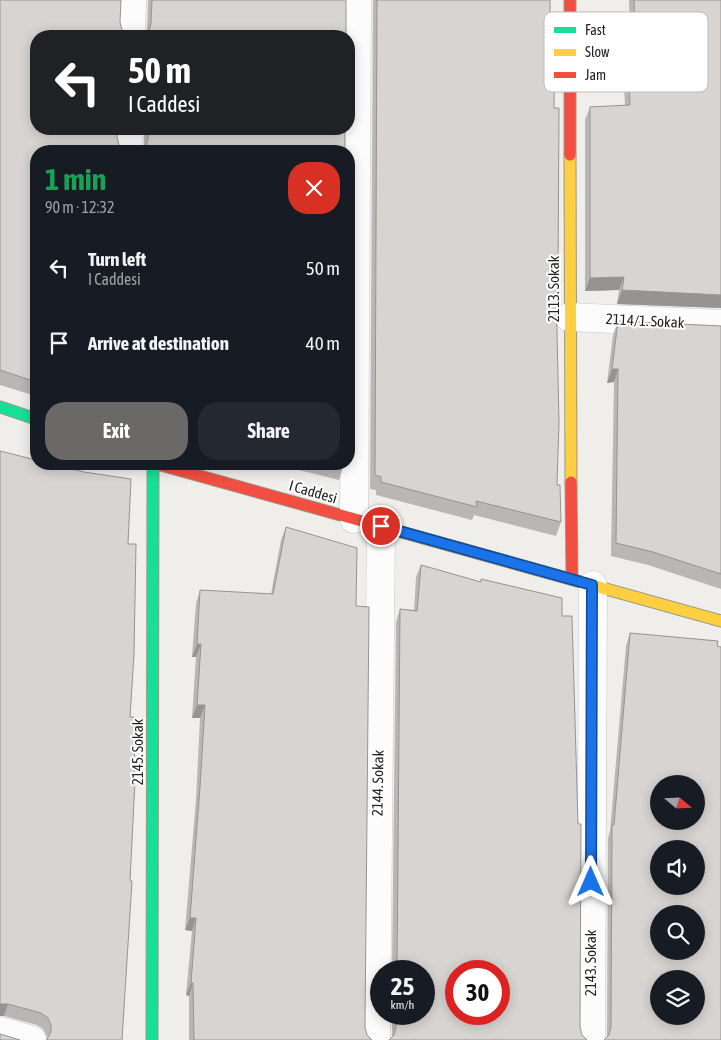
<!DOCTYPE html>
<meta charset="utf-8">
<style>
:root{--surface:#171b24;--page:#242831;--text:#f1f3f6;--muted:#9ea1a6;--accent:#6a6968}
body{margin:0;font-family:"Asap Condensed",sans-serif;background:var(--page);color:var(--text);height:100vh;display:flex;flex-direction:column;font-size:19px;white-space:nowrap}
*{box-sizing:border-box;margin:0}
p{font-size:16px;color:var(--muted)}
.icon{flex:none;width:28px;height:28px;fill:none;stroke:currentColor;stroke-width:2;stroke-linecap:round;stroke-linejoin:round}
.map{position:relative;flex:1;overflow:hidden}
.details{position:absolute;left:30px;top:145px;width:325px;height:325px;display:flex;flex-direction:column;background:var(--surface);border-radius:20px;box-shadow:0 2px 12px #0003}
.details>*{flex:none}
.hud{position:absolute;left:30px;top:30px;width:325px;height:105px;border-radius:20px;box-shadow:0 2px 12px #0003;background:#202124;color:#fff;overflow:hidden}
.needle{width:32px;rotate:109deg}
.tools{position:absolute;left:650px;top:775px;display:grid;gap:10px}
.tools a{display:grid;place-items:center;width:55px;height:55px;border-radius:50%;background:var(--surface);box-shadow:0 2px 12px #0003;font-size:25px}
.speed{position:absolute;left:370px;top:960px;display:flex;gap:10px;font-size:25px;font-weight:700;text-align:center}
.speed>*{display:grid;place-content:center;width:65px;height:65px;border-radius:50%;background:var(--surface);box-shadow:0 2px 12px #0003;line-height:1}
.speed small{font-size:12px;font-weight:400}
.speed .limit{border:8px solid #d22;background:#fff;color:#111}
.pin{position:absolute;display:grid;place-items:center;width:42px;height:42px;color:#fff;margin:-21px;border:2px solid #fff;border-radius:50%;box-shadow:0 1px 5px #0007}
.me{position:absolute;width:55px;margin:-28px;rotate:0deg;stroke-linejoin:round;filter:drop-shadow(0 0 4px #0008)}
.turn{display:flex;align-items:center;gap:18px;height:105px;padding:0 15px;font-size:22px}
.turn .icon{width:65px;height:65px;stroke-width:2.5}
.turn b{display:block;font-size:35px;line-height:42px}
.round{display:grid;place-items:center;flex:none;width:52px;height:52px;border-radius:20px;background:var(--page)}
.overview{display:flex;align-items:center;justify-content:space-between;height:85px;padding:0 15px}
h1{font-size:30px;font-weight:700;line-height:38px;color:#1e9e55}
.cta{display:flex;gap:10px;margin-top:auto;padding:10px 15px}
.cta a{flex:1;height:58px;border-radius:20px;background:var(--accent);color:#fff;font-size:20px;font-weight:700;line-height:58px;text-align:center}
.cta a+a{background:var(--page);color:var(--text)}
ul{padding:0;list-style:none}
li{display:flex;align-items:center;gap:15px;height:75px;padding:0 15px}
li div{flex:1}
li b{display:block;font-size:19px}
li em{font-style:normal}
.map>svg:first-child{display:block}
.lines{fill:none;stroke-linecap:round;stroke-linejoin:round}
.street-casing{stroke:#c9c8c7;stroke-width:29}
.fast-casing{stroke:#999a82;stroke-width:13}
.slow-casing{stroke:#999a82;stroke-width:13}
.jam-casing{stroke:#999a82;stroke-width:13}
.street{stroke:#fdfcfc;stroke-width:28}
.fast{stroke:#16e098;stroke-width:11}
.slow{stroke:#ffcf43;stroke-width:11}
.jam{stroke:#f24e42;stroke-width:11}
.wall{fill:#b9b6b5}
.shaded-wall{fill:#969493}
.building{fill:#d7d4d2;stroke:#969493;fill-rule:evenodd}
.route-casing{stroke:#114b97;stroke-width:12}
.route{stroke:#1a73e8;stroke-width:9}
.labels{text-anchor:middle;stroke-width:4;stroke-linejoin:round;paint-order:stroke}
.street-label{font-size:15px;fill:#222;stroke:#fff}
.key{fill:#fff;stroke:#bdbdbd;stroke-width:1}
.key-label{font-size:14px;fill:#222}
</style>
<div class="map">
<svg width="721" height="1040" viewBox="0 0 721 1040">
<rect width="100%" height="100%" fill="#f0eeeb"/>
<g class="lines">
<defs>
<g id="street">
<polyline points="131,36 132,0"/>
<polyline points="128,151 129,129"/>
<polyline points="569,317 721,324"/>
<polyline points="354,519 357,0"/>
<polyline points="0,1031 32,1040"/>
<polyline points="376,1040 381,526"/>
<polyline points="591,1040 593,585"/>
</g>
<g id="fast">
<polyline points="0,407 36,419"/>
<polyline points="152,1040 153,464"/>
</g>
<g id="slow">
<polyline points="570,155 571,482"/>
<polyline points="405,533 721,621"/>
</g>
<g id="jam">
<polyline points="570,155 570,0"/>
<polyline points="157,464 405,533"/>
<polyline points="571,482 572,579"/>
</g>
</defs>
<use href="#street" class="street-casing"/>
<use href="#fast" class="fast-casing"/>
<use href="#slow" class="slow-casing"/>
<use href="#jam" class="jam-casing"/>
<use href="#street" class="street"/>
<use href="#fast" class="fast"/>
<use href="#slow" class="slow"/>
<use href="#jam" class="jam"/>
</g>
<g class="wall">
<polygon points="0,0 36,151 36,396 0,385"/>
<polygon points="148,0 346,0 147,33"/>
<polygon points="373,0 550,0 550,27 554,108 558,287 556,293 557,485 561,522 556,536 474,515 472,520 376,495 376,490 370,489"/>
<polygon points="629,0 721,0 721,308 617,304 619,290 585,291 585,120 590,107 625,106 623,69 628,56 631,55"/>
<polygon points="144,129 345,129 144,148"/>
<polygon points="618,321 721,326 721,589 648,565 611,556 614,382 607,383 613,335"/>
<polygon points="0,451 128,544 130,717 130,881 47,1039 47,1037 43,1029 37,1025 4,1016 0,1016"/>
<polygon points="275,464 343,464 343,467 339,480"/>
<polygon points="286,527 356,606 365,1027 367,1035 372,1040 189,1040 189,996 186,995 192,931 185,930 196,800 200,718 192,718 196,657 192,657 196,603 200,590 271,594 281,540"/>
<polygon points="421,565 580,1027 582,1035 392,1038 392,1014 424,1014 424,971 392,971 396,622 400,609 414,610 416,577"/>
<polygon points="630,633 717,646 721,1040 607,1038 608,838 610,831 626,646"/>
</g>
<g class="shaded-wall">
<polygon points="624,277 619,290 585,291 590,278"/>
<polygon points="622,290 721,295 721,308 617,304"/>
<polygon points="612,369 618,369 614,382 607,383"/>
<polygon points="197,644 201,644 196,657 192,657"/>
<polygon points="197,705 205,705 200,718 192,718"/>
<polygon points="190,918 196,918 192,931 185,930"/>
<polygon points="191,983 193,983 189,996 186,995"/>
<polygon points="0,1004 8,1004 4,1016 0,1016"/>
</g>
<g class="building">
<polygon points="0,0 121,0 120,22 122,30 127,36 129,36 36,36 36,129 118,129 117,137 119,145 126,151 36,151 36,382 0,370"/>
<polygon points="152,0 346,0 346,36 144,36 149,31 151,23"/>
<polygon points="377,0 550,0 550,27 555,27 554,108 559,108 558,279 558,287 556,287 559,422 557,485 560,485 561,522 476,501 477,507 381,482 381,477 375,475"/>
<polygon points="634,0 721,0 721,295 622,290 624,277 590,278 590,107 630,105 628,56 636,55"/>
<polygon points="149,129 345,129 345,151 140,151 146,147 148,139"/>
<polygon points="618,321 721,326 721,574 653,552 616,543 618,369 612,369"/>
<polygon points="0,451 36,460 36,464 51,464 84,472 131,479 128,544 136,544 134,654 130,717 134,717 135,780 130,881 132,881 122,1040 46,1040 47,1039 51,1032 51,1025 48,1018 41,1013 8,1004 0,1004"/>
<polygon points="330,464 343,464 343,467"/>
<polygon points="286,527 357,548 356,606 369,607 365,1027 367,1035 372,1040 194,1040 193,983 191,983 196,918 190,918 200,787 205,705 197,705 201,644 197,644 200,590 273,594"/>
<path d="M421 565 481 582V579L562 598V616H572L578 824H581L580 1027 582 1035 587 1040H389L394 1035 396 1027V1014H424V971H397L400 609 417 611ZM456 971H499V1014H456Z"/>
<path d="M630 633 718 641 717 646 721 647V1040H604L609 1035 611 1027 612 825H614ZM659 784H696V821H659ZM659 849H696V886H659ZM659 914H696V951H659ZM659 979H696V1016H659Z"/>
<polygon points="0,1034 20,1040 0,1040"/>
</g>
<g class="lines">
<defs>
<polyline id="route" points="381,526 592,585 591,882"/>
</defs>
<use href="#route" class="route-casing"/>
<use href="#route" class="route"/>
</g>
<g class="labels">
<g class="street-label">
<text transform="translate(554 289) rotate(-90)" y="5">2113. Sokak</text>
<text transform="translate(645 321) rotate(3)" y="5">2114/1. Sokak</text>
<text transform="translate(313 492) rotate(16)" y="5">I Caddesi</text>
<text transform="translate(138 752) rotate(-90)" y="5">2145. Sokak</text>
<text transform="translate(378 783) rotate(-89)" y="5">2144. Sokak</text>
<text transform="translate(591 963) rotate(-90)" y="5">2143. Sokak</text>
</g>
</g>
<rect x="544" y="12" width="164" height="80" rx="8" class="key"/>
<rect x="554" y="27" width="22" height="6" fill="#16e098"/>
<rect x="554" y="49" width="22" height="7" fill="#ffcf43"/>
<rect x="554" y="72" width="22" height="6" fill="#f24e42"/>
<g class="key-label">
<text x="585" y="35">Fast</text>
<text x="585" y="57">Slow</text>
<text x="585" y="80">Jam</text>
</g>
</svg>
<div class="tools">
<a><svg class="needle" viewBox="-14 -14 28 28"><path d="M0-13l5 13h-10z" fill="#e53935"/><path d="M0 13l5-13h-10z" fill="#9ea1a6"/></svg></a>
<a><svg class="icon" aria-label="sound" viewBox="0 0 24 24"><path d="M4 9h4l5-4v14l-5-4H4zM17 9q2 3 0 6"/></svg></a>
<a><svg class="icon" aria-label="search" viewBox="0 0 24 24"><circle cx="10" cy="10" r="6"/><path d="M15 15l6 6"/></svg></a>
<a><svg class="icon" aria-label="layers" viewBox="0 0 24 24"><path d="M12 4l9 5-9 5-9-5zM3 14l9 5 9-5"/></svg></a>
</div>
<div class="speed"><div>25<small>km/h</small></div><div class="limit">30</div></div>
<div class="pin" style="left:381px;top:526px;background:#d93025"><svg class="icon" aria-label="arrive" viewBox="0 0 24 24"><path d="M6 21V4h12l-3 4 3 4H6"/></svg></div>
<svg class="me" style="left:591px;top:882px" viewBox="-20 -20 40 40"><path d="M0-17L14 15 0 8-14 15z" fill="#1a73e8" stroke="#fff" stroke-width="4"/></svg>
<div class="hud">
<div class="turn"><svg class="icon" aria-label="left" viewBox="0 0 24 24"><path d="M17 20v-9H6M10 6l-5 5 5 5"/></svg><div><b>50 m</b>I Caddesi</div></div>
</div>
<section class="details">
<div class="overview"><div><h1>1 min</h1><p>90 m · 12:32</p></div><a class="round" style="background:#d93025;color:#fff"><svg class="icon" aria-label="close" viewBox="0 0 24 24"><path d="M6 6l12 12M18 6L6 18"/></svg></a></div>
<ul>
<li><svg class="icon" aria-label="left" viewBox="0 0 24 24"><path d="M17 20v-9H6M10 6l-5 5 5 5"/></svg><div><b>Turn left</b><p>I Caddesi</p></div><em>50 m</em></li>
<li><svg class="icon" aria-label="arrive" viewBox="0 0 24 24"><path d="M6 21V4h12l-3 4 3 4H6"/></svg><div><b>Arrive at destination</b></div><em>40 m</em></li>
</ul>
<div class="cta"><a>Exit</a><a>Share</a></div>
</section>
</div>
